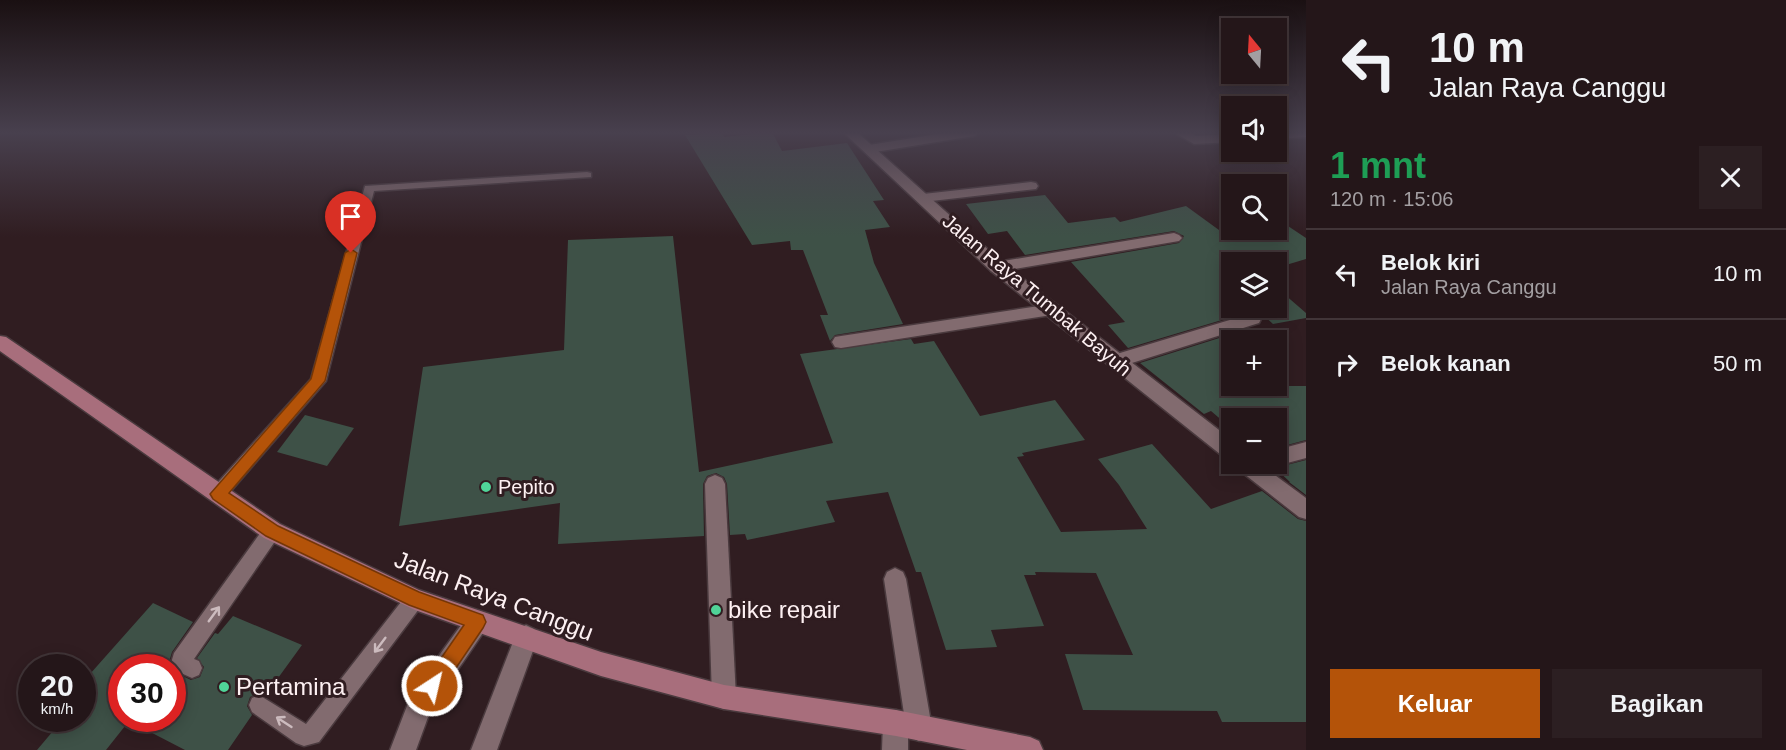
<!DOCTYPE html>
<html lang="id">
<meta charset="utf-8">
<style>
:root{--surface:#241619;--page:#2c1f22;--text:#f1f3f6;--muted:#a39fa2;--line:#413538;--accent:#b45309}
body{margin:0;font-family:Arial,sans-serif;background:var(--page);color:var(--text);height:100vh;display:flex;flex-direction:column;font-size:22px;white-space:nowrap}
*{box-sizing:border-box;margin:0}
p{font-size:20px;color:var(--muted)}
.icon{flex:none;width:33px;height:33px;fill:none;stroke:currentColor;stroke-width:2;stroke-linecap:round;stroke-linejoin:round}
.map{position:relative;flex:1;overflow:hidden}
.drawer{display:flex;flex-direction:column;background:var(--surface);width:480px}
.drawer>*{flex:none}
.guide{background:#241619;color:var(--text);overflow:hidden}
.needle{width:39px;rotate:342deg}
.tools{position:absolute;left:1221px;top:18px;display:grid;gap:12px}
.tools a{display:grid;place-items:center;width:66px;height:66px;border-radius:0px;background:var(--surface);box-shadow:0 3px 15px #0003,0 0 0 2px var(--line);font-size:30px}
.speed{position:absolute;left:18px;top:654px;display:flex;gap:12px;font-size:30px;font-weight:700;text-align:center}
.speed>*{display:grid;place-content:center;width:78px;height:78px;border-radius:50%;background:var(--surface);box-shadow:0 3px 15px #0003,0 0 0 2px var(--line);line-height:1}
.speed small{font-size:15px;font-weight:400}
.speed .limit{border:9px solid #d22;background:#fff;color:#111}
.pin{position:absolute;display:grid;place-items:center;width:51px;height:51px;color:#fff;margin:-62px -26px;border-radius:50% 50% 50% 0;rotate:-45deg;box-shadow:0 0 6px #0007}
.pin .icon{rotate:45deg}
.me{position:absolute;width:66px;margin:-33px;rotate:35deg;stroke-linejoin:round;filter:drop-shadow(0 0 4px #0008)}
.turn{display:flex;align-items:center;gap:21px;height:126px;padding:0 24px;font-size:27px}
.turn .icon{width:78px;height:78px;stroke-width:2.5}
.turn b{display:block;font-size:42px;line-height:51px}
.round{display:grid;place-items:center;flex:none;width:63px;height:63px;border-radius:0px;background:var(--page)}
.overview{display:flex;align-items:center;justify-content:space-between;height:102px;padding:0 24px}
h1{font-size:36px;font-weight:700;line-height:45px;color:#1e9e55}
.cta{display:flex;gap:12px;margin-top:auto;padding:12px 24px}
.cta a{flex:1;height:69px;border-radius:0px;background:var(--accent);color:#fff;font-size:24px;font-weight:700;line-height:69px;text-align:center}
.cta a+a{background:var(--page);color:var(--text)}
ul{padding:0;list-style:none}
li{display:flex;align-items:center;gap:18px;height:90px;padding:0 24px;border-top:2px solid var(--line)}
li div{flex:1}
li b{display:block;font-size:22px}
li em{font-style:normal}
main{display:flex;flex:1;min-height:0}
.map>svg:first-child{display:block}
.building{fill:#3e5147}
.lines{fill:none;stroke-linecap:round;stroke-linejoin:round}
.service-casing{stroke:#4a3a3e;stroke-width:3}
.minor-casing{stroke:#4a3a3e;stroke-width:3}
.tertiary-casing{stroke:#4a3a3e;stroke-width:3}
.secondary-casing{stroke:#4a3a3e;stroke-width:3}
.service{fill:#826b6f;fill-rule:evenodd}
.minor{fill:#826b6f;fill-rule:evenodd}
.tertiary{fill:#826b6f;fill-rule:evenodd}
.secondary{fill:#a86e7c;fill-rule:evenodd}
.oneway{stroke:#ccbbbe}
.route{fill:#b45309;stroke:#753606;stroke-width:1.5}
.poi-dot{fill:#50d398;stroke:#301d21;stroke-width:2}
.labels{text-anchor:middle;stroke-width:6;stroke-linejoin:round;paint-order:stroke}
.street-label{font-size:20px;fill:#fdf0f2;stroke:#301d21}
.poi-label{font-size:20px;fill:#fdf0f2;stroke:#301d21;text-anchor:start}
.near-street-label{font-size:24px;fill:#fdf0f2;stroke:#301d21}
.near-poi-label{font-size:24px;fill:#fdf0f2;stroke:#301d21;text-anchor:start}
</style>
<main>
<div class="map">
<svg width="1306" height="750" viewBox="0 0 1306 750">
<rect width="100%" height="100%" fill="#301d21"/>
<g class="building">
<polygon points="772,132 782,151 847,143 884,200 873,201 890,227 865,230 874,263 903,324 835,335 830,341 820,315 828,315 803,250 791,250 790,241 752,245 685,135 723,133 724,137"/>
<polygon points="1045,195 1068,223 1115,217 1120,222 1186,206 1219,230 1232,227 1232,230 1276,230 1276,218 1306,238 1306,259 1276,268 1276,262 1232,262 1232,317 1128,348 1108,325 1125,322 1071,262 1179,243 1184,236 1174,231 1025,255 1007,231 988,234 966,204"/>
<polygon points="673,236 699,472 833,443 800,354 911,339 914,344 934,341 980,416 1055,400 1085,440 1022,453 1024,456 1017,457 1061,532 1147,529 1119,485 1098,459 1152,444 1211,509 1262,491 1298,519 1306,521 1306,722 1222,722 1217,711 1083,710 1065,654 1133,655 1096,573 1035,572 1036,575 1024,575 1044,626 991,630 997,647 946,650 921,572 916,572 888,492 826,501 835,522 747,540 745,534 730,535 727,484 724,477 716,473 707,476 703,484 704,536 558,544 560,503 399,526 423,367 564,350 568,240"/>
<polygon points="1276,287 1306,313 1306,318 1273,324 1255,308 1276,308"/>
<polygon points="1232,334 1232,386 1306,386 1306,440 1276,448 1276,418 1232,418 1232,429 1211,411 1204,414 1140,363"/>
<polygon points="305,415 354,428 327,466 277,452"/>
<polygon points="1306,460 1306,495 1289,482 1290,482 1275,468"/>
<polygon points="153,603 193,622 172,652 169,662 170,668 122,668 122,718 172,718 172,671 191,680 200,677 204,667 197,658 215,633 218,634 233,616 302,645 265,696 258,693 250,697 247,706 252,715 228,750 185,750 129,721 106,750 37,750 64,718 82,718 82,683"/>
</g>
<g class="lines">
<defs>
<g id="service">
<polygon points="587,172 591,173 591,177 374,191 326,381 224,499 218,501 212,499 209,494 212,489 311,379 365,186"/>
<polygon points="272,523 278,525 281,531 278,537 194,659 199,661 202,668 199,675 192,678 174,670 171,663 174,653 266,525"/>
<polygon points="415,590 422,593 424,599 422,605 319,742 304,746 296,743 252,712 249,705 252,698 259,695 306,724 408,593"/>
</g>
<g id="minor">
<polygon points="950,132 980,132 974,136 869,153 862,149 869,145"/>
<polygon points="1173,132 1189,132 1196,136 1232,134 1232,142 1194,144"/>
<polygon points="1276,132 1306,132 1306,137 1276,139"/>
<polygon points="1031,182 1036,183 1038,186 1036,189 923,202 916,198 923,194"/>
<polygon points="1174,233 1179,235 1182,238 1179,241 997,272 991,271 989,267 991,263 997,262"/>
<polygon points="1052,304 1058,306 1060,310 1058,314 841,348 835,347 832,342 835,337 841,336"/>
<polygon points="1253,313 1259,315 1261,319 1259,323 1116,368 1110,366 1107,361 1110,356"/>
<polygon points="1306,442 1306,458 1276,466 1269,464 1276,464 1276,450"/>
<polygon points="715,475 722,478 725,484 736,697 733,706 724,709 715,706 712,697 705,484 708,478"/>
<polygon points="895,568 903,572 906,579 932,728 928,737 919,741 910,737 908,733 908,750 882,750 883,723 887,714 896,710 904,714 884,579 887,572"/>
<polygon points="477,611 485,614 489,622 485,630 431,709 416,750 390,750 412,693 469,614"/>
<polygon points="526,625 534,629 538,637 497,750 471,750 518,629"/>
</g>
<g id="tertiary">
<polygon points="843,132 857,132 1003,263 1232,440 1232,460 1225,458 991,271"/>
<polygon points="1236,464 1260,464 1306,498 1306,519 1299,517 1239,470"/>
</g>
<polygon id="secondary" points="0,336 6,337 280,524 419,590 601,652 724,685 896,710 1030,737 1039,741 1043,750 967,750 896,736 724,709 601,676 415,610 264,538 0,351"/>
</defs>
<use href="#service" class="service-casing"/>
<use href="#minor" class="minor-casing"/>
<use href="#tertiary" class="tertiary-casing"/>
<use href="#secondary" class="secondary-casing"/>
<use href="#service" class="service"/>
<use href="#minor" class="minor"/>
<use href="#tertiary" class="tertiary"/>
<use href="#secondary" class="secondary"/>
</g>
<defs><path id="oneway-shaft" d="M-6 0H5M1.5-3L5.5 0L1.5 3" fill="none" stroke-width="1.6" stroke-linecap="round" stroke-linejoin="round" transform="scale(1.5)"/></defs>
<g class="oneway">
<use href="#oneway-shaft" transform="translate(214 614) rotate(-54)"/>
<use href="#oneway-shaft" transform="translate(380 645) rotate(127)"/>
<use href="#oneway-shaft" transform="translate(284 722) rotate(-147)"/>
</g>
<linearGradient id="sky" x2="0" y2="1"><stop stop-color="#1a1012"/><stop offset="0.56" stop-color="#48404e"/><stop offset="1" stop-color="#48404e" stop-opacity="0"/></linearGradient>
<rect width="1306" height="237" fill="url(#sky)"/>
<polygon class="route" points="351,249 357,253 325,381 229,493 278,526 419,592 483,615 486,622 483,628 439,693 432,695 426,693 423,686 426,680 464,625 409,605 266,536 213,499 210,494 311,379 345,253"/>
<g class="poi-dot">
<circle cx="486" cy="487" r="6"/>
<circle cx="716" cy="610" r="6"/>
<circle cx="224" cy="687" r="6"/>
</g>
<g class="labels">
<g class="street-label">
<text transform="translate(1037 295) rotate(40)" y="7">Jalan Raya Tumbak Bayuh</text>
</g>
<g class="poi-label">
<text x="498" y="494">Pepito</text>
</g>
<g class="near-street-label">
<text transform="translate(494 596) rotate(21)" y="8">Jalan Raya Canggu</text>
</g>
<g class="near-poi-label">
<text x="728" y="618">bike repair</text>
<text x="236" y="695">Pertamina</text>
</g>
</g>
</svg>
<div class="tools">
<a><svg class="needle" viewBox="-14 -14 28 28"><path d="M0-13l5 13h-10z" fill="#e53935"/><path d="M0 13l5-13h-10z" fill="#a39fa2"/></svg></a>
<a><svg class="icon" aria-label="sound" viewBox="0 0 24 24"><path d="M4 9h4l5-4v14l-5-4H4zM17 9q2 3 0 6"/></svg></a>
<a><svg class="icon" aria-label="search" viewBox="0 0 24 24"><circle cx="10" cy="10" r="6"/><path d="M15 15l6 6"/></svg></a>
<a><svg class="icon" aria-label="layers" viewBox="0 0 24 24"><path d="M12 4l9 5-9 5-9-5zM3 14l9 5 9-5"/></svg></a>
<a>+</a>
<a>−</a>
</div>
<div class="speed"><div>20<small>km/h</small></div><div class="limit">30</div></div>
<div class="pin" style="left:351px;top:253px;background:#d93025"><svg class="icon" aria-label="arrive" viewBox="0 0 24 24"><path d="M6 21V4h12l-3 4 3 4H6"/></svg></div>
<svg class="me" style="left:432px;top:686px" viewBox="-20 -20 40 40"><circle r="17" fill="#b45309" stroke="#fff" stroke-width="3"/><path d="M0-11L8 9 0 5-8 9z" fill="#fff"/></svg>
</div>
<section class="drawer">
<div class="guide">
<div class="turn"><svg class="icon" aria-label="left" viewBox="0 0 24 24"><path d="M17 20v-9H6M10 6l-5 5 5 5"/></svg><div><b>10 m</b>Jalan Raya Canggu</div></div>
</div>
<div class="overview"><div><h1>1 mnt</h1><p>120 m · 15:06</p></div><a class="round"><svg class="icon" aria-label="close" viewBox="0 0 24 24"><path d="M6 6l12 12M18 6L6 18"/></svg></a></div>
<ul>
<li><svg class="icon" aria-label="left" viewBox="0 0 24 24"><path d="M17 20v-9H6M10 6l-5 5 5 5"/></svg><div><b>Belok kiri</b><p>Jalan Raya Canggu</p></div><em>10 m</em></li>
<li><svg class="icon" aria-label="right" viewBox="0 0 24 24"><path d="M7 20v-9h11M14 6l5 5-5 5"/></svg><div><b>Belok kanan</b></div><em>50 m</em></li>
</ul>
<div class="cta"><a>Keluar</a><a>Bagikan</a></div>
</section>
</main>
